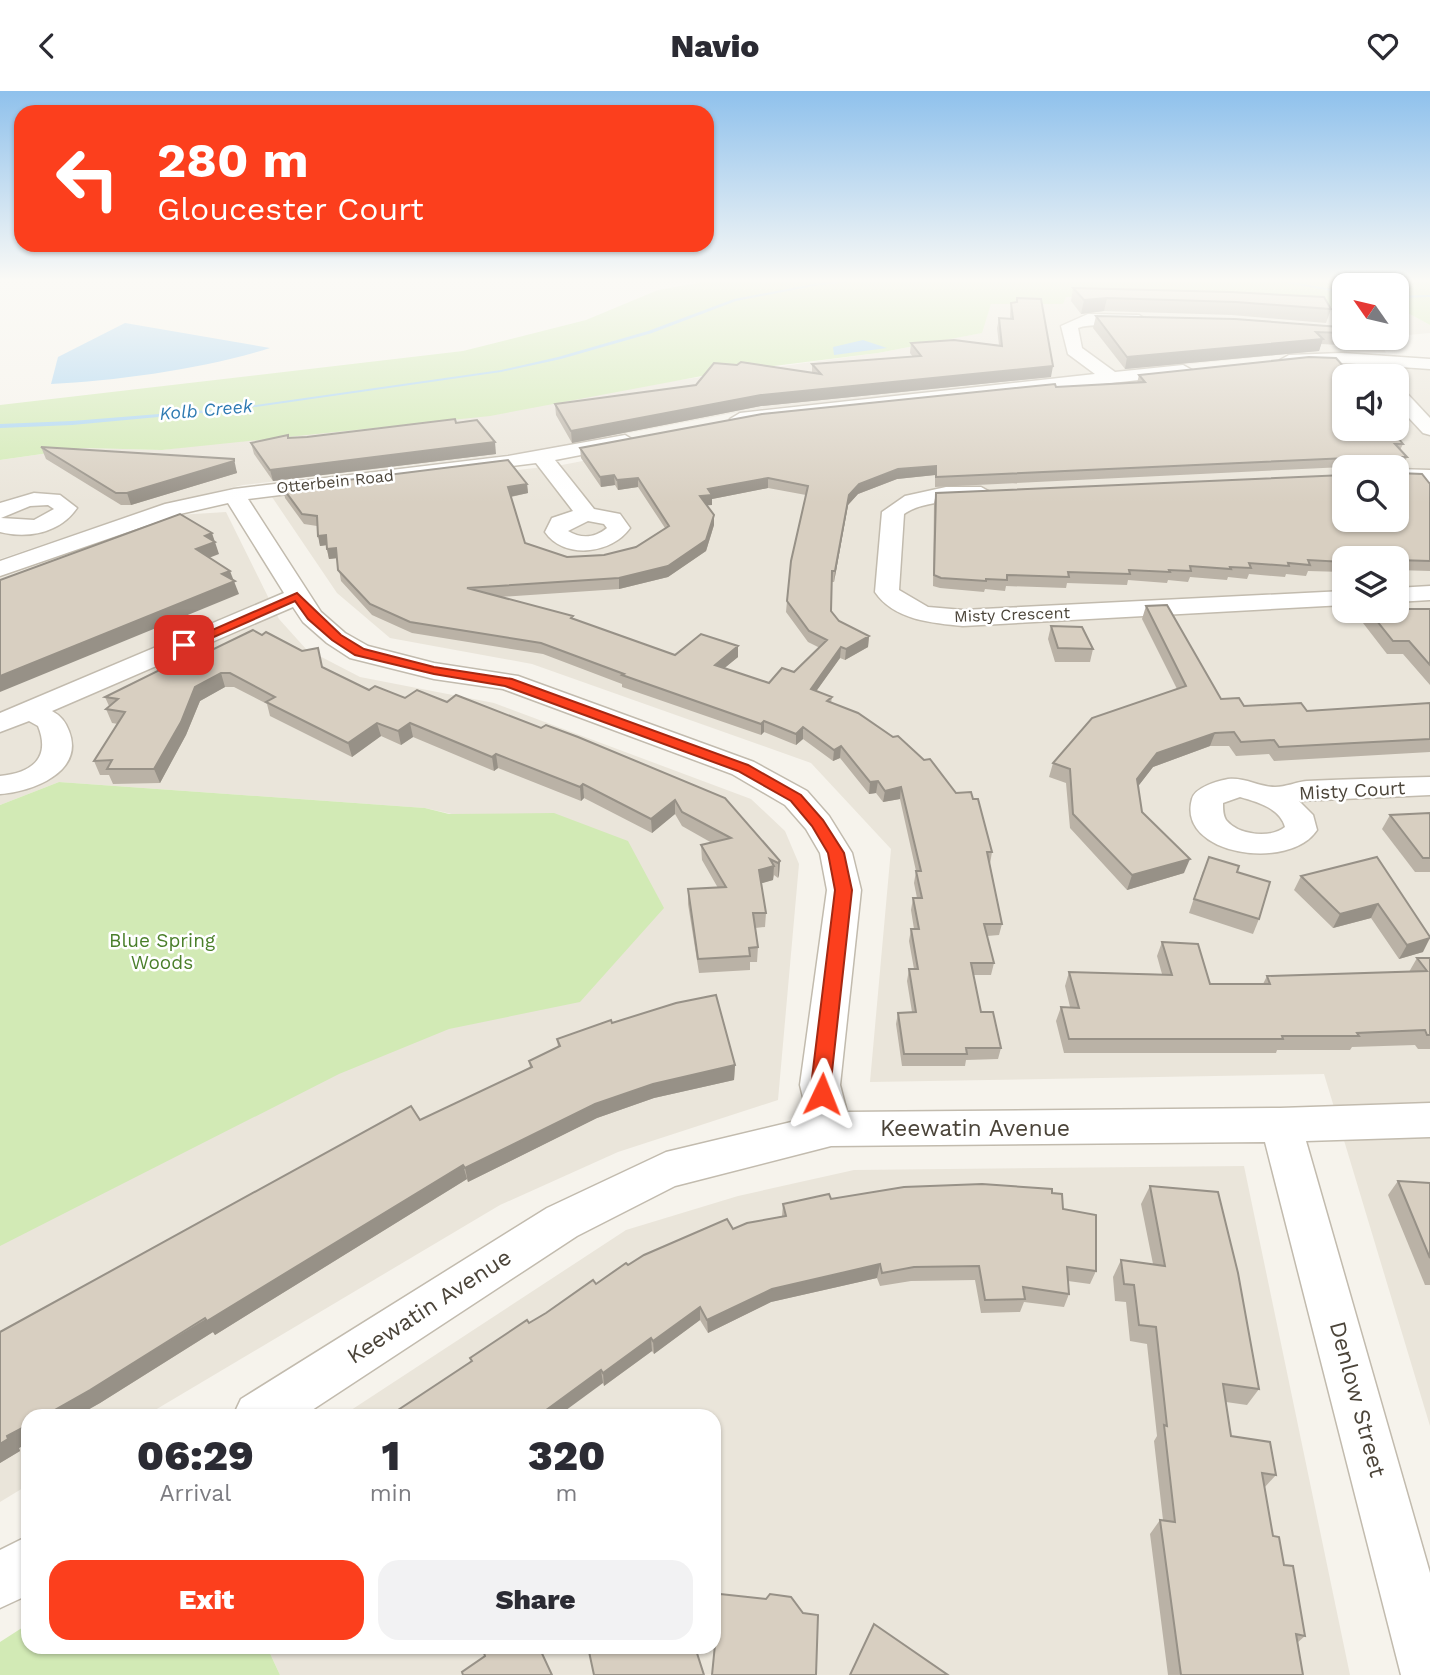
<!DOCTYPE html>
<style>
:root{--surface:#fff;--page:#f2f2f3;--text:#2b2b33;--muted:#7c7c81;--accent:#fc3f1d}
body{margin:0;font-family:"Work Sans",sans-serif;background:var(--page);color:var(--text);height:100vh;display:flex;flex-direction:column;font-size:26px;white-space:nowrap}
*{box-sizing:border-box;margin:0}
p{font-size:23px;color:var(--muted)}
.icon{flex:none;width:38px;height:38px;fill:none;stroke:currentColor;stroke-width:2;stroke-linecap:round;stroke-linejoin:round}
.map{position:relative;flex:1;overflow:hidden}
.panel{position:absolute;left:21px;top:1318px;width:700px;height:245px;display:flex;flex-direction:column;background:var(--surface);border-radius:21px;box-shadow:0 2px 5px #0004}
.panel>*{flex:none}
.top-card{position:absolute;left:14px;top:14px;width:700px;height:147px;border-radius:21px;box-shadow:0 2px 5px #0004;background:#fc3f1d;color:#fff;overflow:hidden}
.needle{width:46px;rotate:304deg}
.fabs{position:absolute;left:1332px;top:182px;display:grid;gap:14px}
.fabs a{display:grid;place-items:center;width:77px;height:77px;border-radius:14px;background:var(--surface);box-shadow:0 2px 5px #0004;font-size:35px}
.pin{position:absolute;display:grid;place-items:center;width:60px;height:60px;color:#fff;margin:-30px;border-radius:14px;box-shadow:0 4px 10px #0006}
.me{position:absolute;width:77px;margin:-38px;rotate:2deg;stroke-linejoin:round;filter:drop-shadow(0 0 5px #0008)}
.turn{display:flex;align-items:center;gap:24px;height:147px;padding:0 28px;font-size:32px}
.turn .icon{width:91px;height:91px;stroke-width:2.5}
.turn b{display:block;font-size:49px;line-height:60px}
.eta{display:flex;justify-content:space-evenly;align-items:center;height:119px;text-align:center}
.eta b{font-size:42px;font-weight:800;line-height:49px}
.cta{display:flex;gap:14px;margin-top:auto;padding:14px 28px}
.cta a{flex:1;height:80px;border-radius:21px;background:var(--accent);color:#fff;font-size:28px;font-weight:800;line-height:80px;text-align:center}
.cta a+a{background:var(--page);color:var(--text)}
header{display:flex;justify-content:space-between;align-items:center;height:91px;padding:0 28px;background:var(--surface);font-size:32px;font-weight:800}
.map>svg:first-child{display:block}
.residential{fill:#eae5da;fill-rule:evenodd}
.green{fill:#d2eab5}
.water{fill:#a9d4f2}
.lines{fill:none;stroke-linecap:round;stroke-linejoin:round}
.stream{fill:#a9d4f2;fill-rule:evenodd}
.street-casing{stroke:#c2bbae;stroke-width:3}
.street{fill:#fff;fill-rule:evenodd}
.wall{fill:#bab2a6;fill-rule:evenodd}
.shaded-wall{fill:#979187}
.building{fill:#d8cfc1;stroke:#979187;stroke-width:2;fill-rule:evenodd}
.route{fill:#fc3f1d;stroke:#a42913;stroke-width:2}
.labels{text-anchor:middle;stroke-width:5;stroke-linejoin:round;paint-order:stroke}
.far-street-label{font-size:16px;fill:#4b4439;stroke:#fff}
.far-water-label{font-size:18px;font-style:italic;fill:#2e7ab2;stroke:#fff}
.street-label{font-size:19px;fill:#4b4439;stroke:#fff}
.park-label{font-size:19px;fill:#4a7f2a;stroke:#fff}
.near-street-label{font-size:23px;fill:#4b4439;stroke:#fff}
</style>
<header><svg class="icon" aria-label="back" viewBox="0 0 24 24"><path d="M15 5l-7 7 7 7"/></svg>Navio<svg class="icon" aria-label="heart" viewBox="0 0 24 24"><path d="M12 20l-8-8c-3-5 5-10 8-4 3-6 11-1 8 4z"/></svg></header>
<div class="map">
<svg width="1430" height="1584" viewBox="0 0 1430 1584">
<rect width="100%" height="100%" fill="#f6f3ec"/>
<g class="residential">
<polygon points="1066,206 1344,217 1344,247 1379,247 1386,262 1299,262 749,319 535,360 243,394 157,415 0,468 0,369 84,357 162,359 878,262 981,242 991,213 1062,213"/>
<polygon points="1397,220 1404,220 1430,234 1430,242 1397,245"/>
<path d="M1315 274 1430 279V1335L1324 983 870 991 891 758 811 672 532 573 390 547 337 502 272 406 562 374 773 333ZM1344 285H1396V338H1344ZM1344 376H1396V429H1344ZM1344 467H1396V520H1344Z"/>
<polygon points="226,421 279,528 306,558 360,586 494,612 751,708 785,740 799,773 778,1009 618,1061 500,1114 145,1325 28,1325 28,1394 0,1411 0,1149 544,744 425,717 59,691 0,714 0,487 178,424"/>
<polygon points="1244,1075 1350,1584 280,1584 267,1556 714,1556 714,1325 342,1325 626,1139 738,1105 854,1079"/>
</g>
<g class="green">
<polygon points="708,190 1430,190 1430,234 1404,220 1397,220 1396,194 1344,194 1344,217 1066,206 1063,213 991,213 982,242 878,262 718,282 490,325 162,359 84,357 0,369 0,314 463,260 586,229 658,199"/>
<polygon points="59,691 425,717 449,723 554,722 628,750 664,817 580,911 449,938 339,983 0,1155 0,714"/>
<polygon points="28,1533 28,1556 267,1556 280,1584 0,1584 0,1551"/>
</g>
<g class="water">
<path d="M125 232 270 257C208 277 117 290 51 293L58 266Z"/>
<polygon points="863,249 887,257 834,264 833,256"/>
</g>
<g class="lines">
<g class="stream">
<polygon points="842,190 861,190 819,194 736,210 652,242 561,268 501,281 234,319 72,334 0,337 0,333 72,330 234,317 501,279 558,266 648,240 734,208 819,192"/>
<polygon points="1275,190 1285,190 1344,200 1344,202"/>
<polygon points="1430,204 1430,206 1396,207 1396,205"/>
</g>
<defs>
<g id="street">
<path d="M1088 223 1139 224 1147 229C1135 240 1096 230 1078 237L1082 257 1115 281 1183 274 1192 279 1183 284 740 334 730 328 740 322 1095 283 1068 263 1061 235Z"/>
<polygon points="1342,262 1430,268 1430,278 1342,272 1289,274 1280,269 1289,264"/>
<polygon points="1396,296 1402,297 1430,327 1430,344 1423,342 1396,313"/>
<path d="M625 344 635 350 632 354 555 369 594 418 620 423 630 437C612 463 564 469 545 441L552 427 573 420 536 372 248 408 321 521 345 542 368 555 434 572 518 585 754 671 807 700 829 725 852 762 861 799 840 994 847 1021 1280 1017 1430 1012V1046L1306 1050 1430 1482V1584H1401L1265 1051 831 1055 675 1095 577 1145 303 1325H233L241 1308 547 1117 666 1061 808 1027 800 994 827 799 820 762 806 738 785 714 732 683 503 598 434 588 350 567 327 552 303 531 293 516 52 620C61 625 65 630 69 640 85 681 32 701 0 703V685C32 682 51 667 38 635L29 630 0 641V622L284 502 228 412 180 423 0 485V470L165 413 234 398 508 365ZM588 430 604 433 607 437C595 447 581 448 568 440Z"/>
<polygon points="1396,378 1430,379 1430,391 1396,390"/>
<path d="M946 396H981L992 402C983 413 929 405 904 423L899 499 928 516 963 519 1344 500V514L963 535C932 532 894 529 875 501L882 421 905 405Z"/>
<path d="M34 402 60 404 77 417C60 442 28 448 0 441V412ZM48 414 54 418 34 429 1 427 30 415Z"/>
<polygon points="1430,495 1430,509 1396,511 1396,497"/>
<path d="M1430 686V704L1299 710 1313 724 1317 739C1290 781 1176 764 1192 708 1195 696 1218 690 1228 688 1245 686 1259 696 1275 696 1286 696 1296 691 1307 690 1348 688 1389 687 1430 686ZM1240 706C1257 711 1280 717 1285 736 1270 748 1238 744 1226 729 1223 724 1223 718 1223 712Z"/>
<polygon points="28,1445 28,1504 0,1517 0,1459"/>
</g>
</defs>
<use href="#street" class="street-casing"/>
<use href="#street" class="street"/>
</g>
<g class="wall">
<polygon points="1073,197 1331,218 1326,232 1232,224 1104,220 1081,223 1071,210"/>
<polygon points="1017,207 1051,286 761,315 572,352 556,324 555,313 812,281 812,273 913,266 910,262 911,252 999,254 997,237 999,227 1010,227 1010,222 1011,212 1016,211"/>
<polygon points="1096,225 1344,242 1339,254 1321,253 1319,260 1125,278 1093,237"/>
<path d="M1139 284 1403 344 1400 350 1403 353 1400 359 1407 366 1403 376H1398V382L1430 393V480L1396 479V467H1344V481L1308 480 1306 485 1286 483 1285 486 1249 483 1247 488 1228 486 1227 489 1190 486 1188 491 1168 489 1167 492 1128 489 1127 494 1067 492 1066 497 1006 495 1005 500 985 498 984 501 940 497 933 495 934 412 936 402 1344 384 1396 376H1344L935 396V384L897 388 858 403 848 414 834 491H832L831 520 839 530 869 545 868 556 845 569 840 567 816 600 832 606 831 612 956 702 973 708 992 761 990 773 1002 833 999 844 987 845 994 872 991 884H973L981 921 1001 957 998 968 966 969 965 975H902L896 933 898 922 912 921 907 890 909 878H914L909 850 911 838H914L911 819 913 807H917L914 792 916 780 900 708 883 711 876 702 869 703 840 667 833 670 803 648 796 654 764 641 761 644 622 596V593L543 563 412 542 372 524 341 490 337 467 329 468 326 454 320 455 317 435 304 433 285 407 283 397 527 393 528 402 511 406 525 452 567 466 604 464 636 456 665 437 638 396 618 399 615 394 601 396 581 367 580 357 1056 296 1137 292ZM768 397 806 404 787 510 786 521 808 551 820 557 794 581 769 592 724 577 738 566V555L675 564 573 528 500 506 619 498 668 486 706 460 714 434 707 414H712V408Z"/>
<polygon points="456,332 496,363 273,390 254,363 251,352 289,347"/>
<polygon points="41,356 237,380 237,382 131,414 121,414 46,368"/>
<polygon points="1146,515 1221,608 1244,615 1307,620 1430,612 1430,661 1274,670 1269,663 1236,665 1229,655 1210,655 1153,676 1138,695 1142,721 1184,782 1127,799 1070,737 1066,692 1049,686 1053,672 1177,598 1142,528"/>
<polygon points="1430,518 1430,594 1403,563 1387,563 1363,532 1368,520"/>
<polygon points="1051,535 1093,558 1090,571 1055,571 1048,548"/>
<polygon points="214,558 323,576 369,599 405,607 447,611 541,637 546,634 780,770 779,784 778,787 774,784 773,789 761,792 766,822 765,836 755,837 758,856 757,871 750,871 750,879 699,882 688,813 688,798 718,797 702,769 701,754 712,752 682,735 675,723 652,742 584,707 581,710 498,677 494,680 413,646 401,654 381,645 352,666 270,625 267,613 234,596 225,596 200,610 186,644 160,692 113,693 109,684 100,684 94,670 118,633 112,632 106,618 109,615 105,606"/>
<polygon points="1430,722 1430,781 1415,781 1382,738 1390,724"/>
<polygon points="1377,766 1423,861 1399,868 1371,827 1333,837 1294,799 1301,785"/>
<polygon points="1203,780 1237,781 1259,828 1253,843 1189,822"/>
<polygon points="1162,851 1210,893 1263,893 1267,885 1409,881 1417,867 1430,867 1430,958 1418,958 1415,954 1352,956 1350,959 1277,959 1276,962 1064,962 1056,930 1061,916 1070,916 1065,895 1069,881 1162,883 1157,865"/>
<polygon points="716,904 735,974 734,989 654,1007 597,1027 468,1091 467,1088 215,1244 213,1241 100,1312 77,1325 28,1325 28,1352 19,1357 20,1360 0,1372 0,1241 411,1015 420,1029 530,977 529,970 558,956 557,948 611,929 612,932 676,912"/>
<polygon points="1398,1090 1430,1092 1430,1194 1425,1194 1388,1104"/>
<polygon points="1150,1095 1259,1298 1247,1314 1226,1311 1231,1345 1276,1384 1264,1397 1273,1445 1284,1474 1305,1545 1297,1552 1303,1584 1168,1584 1150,1443 1160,1429 1163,1429 1154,1350 1157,1345 1147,1253 1130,1250 1126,1211 1115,1210 1113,1186 1121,1169 1153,1173 1141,1113"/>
<polygon points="1052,1102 1063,1118 1096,1180 1090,1193 1068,1190 1069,1203 1064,1216 1024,1211 1020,1221 981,1222 975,1189 911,1190 880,1195 877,1187 771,1211 708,1242 700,1229 654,1263 652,1260 604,1295 603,1292 471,1270 470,1267 628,1174 733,1138 782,1125 783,1113 831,1108"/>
</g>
<g class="shaded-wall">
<polygon points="1107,207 1104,220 1081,223 1084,209"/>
<polygon points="1323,248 1319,260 1125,278 1127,266"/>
<polygon points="1053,275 1051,286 761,315 572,352 571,340 761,304"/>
<polygon points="495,351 496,363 273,390 270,379"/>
<polygon points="234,368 237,382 131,414 127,402"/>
<polygon points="936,375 935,384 897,388 858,403 848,414 834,491 835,480 849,404 859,393 898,378"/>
<polygon points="614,384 615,394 601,396 600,386"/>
<polygon points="638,387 638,396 618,399 617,389"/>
<polygon points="768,387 768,397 712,408 712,414 700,415 700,405 708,398"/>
<polygon points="527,393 528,402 509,406 508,396"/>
<polygon points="714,424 714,434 706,460 668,486 619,498 619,487"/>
<polygon points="212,442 219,463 201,470 196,458 205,445"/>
<polygon points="326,444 328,454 320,455 318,445"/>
<polygon points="336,457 338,467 329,468 327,458"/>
<polygon points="230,480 239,503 0,601 0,585"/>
<polygon points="869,545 868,556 845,569 846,558"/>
<polygon points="738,555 738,566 715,585 715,574"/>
<polygon points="841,556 840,567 810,609 811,598"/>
<polygon points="221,582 225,596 200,610 186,644 160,692 154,678 195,596"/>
<polygon points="764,630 764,641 761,644 761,633"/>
<polygon points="377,632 381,645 352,666 348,652"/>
<polygon points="410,632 413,646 401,654 398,640"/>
<polygon points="803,636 803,648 796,654 796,643"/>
<polygon points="1215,642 1210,655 1153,676 1133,702 1137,688 1157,662"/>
<polygon points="841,655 840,667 833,670 834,659"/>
<polygon points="496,663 498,677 494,680 492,666"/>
<polygon points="878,690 876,702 869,703 870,691"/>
<polygon points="583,693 584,707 581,710 580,696"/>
<polygon points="901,696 900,708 883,711 885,700"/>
<polygon points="675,709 675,723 652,742 651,728"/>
<polygon points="1190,768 1184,782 1127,799 1132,784"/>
<polygon points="780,770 779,784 778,787 778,772"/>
<polygon points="774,775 773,789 759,793 759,779"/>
<polygon points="1378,813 1371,827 1333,837 1340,823"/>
<polygon points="1430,847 1423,861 1399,868 1407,854"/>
<polygon points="735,974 734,989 654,1007 597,1027 468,1091 465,1077 595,1013 653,993"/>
<polygon points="463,1074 467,1088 215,1244 213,1241 100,1312 77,1325 44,1325"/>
<polygon points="880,1173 877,1187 771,1211 708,1242 707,1229 772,1198"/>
<polygon points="700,1216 700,1229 654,1263 653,1250"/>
<polygon points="651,1247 652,1260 604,1295 603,1282"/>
<polygon points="601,1279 603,1292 558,1325 538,1325"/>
<polygon points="28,1334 28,1352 19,1357 20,1360 0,1372 0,1353 7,1345"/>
</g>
<g class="building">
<polygon points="1073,197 1230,201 1324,206 1331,218 1236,211 1107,207 1084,209"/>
<polygon points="1017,207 1041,208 1053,275 761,304 571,340 555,313 696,294 714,272 737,274 741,271 821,283 812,273 921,265 911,252 954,249 1002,255 999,227 1013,228 1011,212 1017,211"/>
<polygon points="1096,225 1235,228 1340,236 1344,242 1316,241 1323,248 1127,266"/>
<path d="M1309 266 1336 267 1352 285H1344V338H1396V336L1403 344 1395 343 1403 353H1395L1407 366H1398V382L1422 383 1430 393V470L1396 469V467H1344V471L1308 469 1310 474 1288 472 1289 475 1249 472 1251 477 1230 476 1231 478 1190 475 1191 480 1169 479 1170 481 1129 479 1130 483 1068 481 1069 486 1007 484V489L986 488V490L941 487 934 484 936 402 1344 384V429H1396V376H1349L1350 369 1348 367 936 386V375L898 378 859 393 849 404 835 480H832L831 520 839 530 869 545 846 558 841 556 811 598 832 606 827 610 858 622 893 646 898 645 924 669 930 668 956 702 971 701 973 708H978L992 761H987L1002 833H984L994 872H971L981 921H993L1001 957H966L967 963H904L898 922 916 921 909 878H918L911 838H919L913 807H922L916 780H921L901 696 885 700 878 690 870 691 841 655 834 659 803 636 796 643 764 630 761 633 622 584 624 583 541 552 410 531 370 513 338 479 336 457 327 458 326 444 318 445 317 425 302 423 283 397 508 369 527 393 508 396 525 452 567 466 604 464 636 456 669 435 638 387 617 389 614 384 600 386 580 357 762 323 1055 293 1056 296 1145 291 1139 284ZM768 387 808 395 791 470 787 510 809 540 827 549 794 581 782 577 769 592 715 574 738 555 701 543 675 564 571 527 573 525 467 497 619 487 668 475 706 449 714 424 700 405 712 404 708 398Z"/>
<polygon points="455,328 456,332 477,329 495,351 270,379 251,352 288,344 288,347 307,346"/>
<polygon points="41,356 234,368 234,370 127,402 116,402"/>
<polygon points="180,423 212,442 205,445 215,451 196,458 230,480 222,483 235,490 0,585 0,489"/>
<polygon points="1167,514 1221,608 1239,607 1244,615 1301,612 1307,620 1430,612 1430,648 1279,656 1274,649 1241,651 1234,641 1215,642 1157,662 1137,688 1142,721 1190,768 1132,784 1073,723 1070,678 1053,672 1092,627 1186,595 1146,515"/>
<polygon points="1396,518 1430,518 1430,574 1409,550 1393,550 1369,520 1396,520"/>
<polygon points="1051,535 1082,536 1093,558 1058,557"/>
<polygon points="253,539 262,544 266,541 302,560 318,557 322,576 369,599 375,595 405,607 417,599 447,611 456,604 541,637 546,634 578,646 725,707 780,770 778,772 770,768 774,775 759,779 766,822 753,822 758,856 749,857 750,865 698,868 688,798 726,796 701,754 731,747 682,721 675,709 651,728 583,693 580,696 496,663 492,666 410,632 398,640 377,632 348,652 266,611 275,606 230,582 221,582 195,596 181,631 154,678 107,678 112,669 94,670 125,621 106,618 118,608 105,606 208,555 214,558"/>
<polygon points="1430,722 1430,767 1423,767 1390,724"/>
<polygon points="1209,766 1239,775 1237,781 1270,791 1259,828 1194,808"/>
<polygon points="1377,766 1430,846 1430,847 1407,854 1378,813 1340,823 1301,785"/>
<polygon points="1162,851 1198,853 1210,893 1270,893 1267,885 1427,880 1417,867 1430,867 1430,944 1427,944 1425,939 1357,942 1359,945 1282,945 1283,948 1069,948 1061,916 1079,917 1069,881 1172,884"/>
<polygon points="716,904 735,974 653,993 595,1013 465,1077 463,1074 207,1230 205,1227 90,1299 44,1325 28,1325 28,1334 7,1345 8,1348 0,1353 0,1241 411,1015 420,1029 532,976 529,970 560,955 557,948 611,929 612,932 676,912"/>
<polygon points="1398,1090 1430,1092 1430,1167"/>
<polygon points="982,1093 1052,1098 1052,1102 1062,1103 1063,1118 1096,1124 1096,1180 1067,1176 1069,1203 1023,1196 1025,1208 985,1209 979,1175 914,1176 882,1182 880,1173 772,1198 707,1229 700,1216 653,1250 651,1247 603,1282 601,1279 538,1325 389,1325 472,1270 470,1267 527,1229 529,1232 546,1222 593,1189 596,1193 626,1172 628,1174 644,1164 727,1128 733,1138 747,1132 786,1125 783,1113 829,1103 831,1108 904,1096"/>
<polygon points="1150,1095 1218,1101 1238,1182 1259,1298 1223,1293 1231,1345 1270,1351 1276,1384 1262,1382 1273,1445 1279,1446 1284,1474 1293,1475 1305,1545 1296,1543 1303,1584 1181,1584 1160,1429 1175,1431 1164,1334 1167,1335 1156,1236 1139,1234 1134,1194 1124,1193 1121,1169 1165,1175"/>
<polygon points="720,1503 766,1508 770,1503 791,1506 803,1522 818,1524 816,1584 712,1584"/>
<polygon points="874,1533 948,1584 850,1584"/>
<polygon points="482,1556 539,1556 552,1584 463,1584 462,1581 485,1565"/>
<polygon points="588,1556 695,1556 704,1584 594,1584"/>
</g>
<linearGradient id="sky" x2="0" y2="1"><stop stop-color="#8fc1ec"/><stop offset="0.46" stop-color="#fbfaf6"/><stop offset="1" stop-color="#fbfaf6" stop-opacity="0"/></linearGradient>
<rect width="1430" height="412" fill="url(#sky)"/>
<polygon class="route" points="297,502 341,544 364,558 434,576 512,588 748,674 801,704 823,729 844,762 852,799 829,1008 816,1008 811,995 835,799 828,762 812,735 791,710 738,680 505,595 434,583 355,564 332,549 308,528 295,510 189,557 178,554"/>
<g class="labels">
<g class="far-street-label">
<text transform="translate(335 390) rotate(-6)" y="6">Otterbein Road</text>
<text transform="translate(1012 523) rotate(-2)" y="6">Misty Crescent</text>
</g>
<g class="far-water-label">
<text transform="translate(206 319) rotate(-5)" y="6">Kolb Creek</text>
</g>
<g class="street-label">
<text transform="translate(1352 699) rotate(-3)" y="7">Misty Court</text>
</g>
<g class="park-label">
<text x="162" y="856">Blue Spring<tspan x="162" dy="22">Woods</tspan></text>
</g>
<g class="near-street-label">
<text x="975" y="1045">Keewatin Avenue</text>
<text transform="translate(429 1215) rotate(-33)" y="8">Keewatin Avenue</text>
<text transform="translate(1358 1308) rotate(75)" y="8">Denlow Street</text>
</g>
</g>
</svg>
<div class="fabs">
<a><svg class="needle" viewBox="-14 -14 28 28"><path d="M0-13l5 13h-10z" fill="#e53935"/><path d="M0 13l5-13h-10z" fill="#7c7c81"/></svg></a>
<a><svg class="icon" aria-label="sound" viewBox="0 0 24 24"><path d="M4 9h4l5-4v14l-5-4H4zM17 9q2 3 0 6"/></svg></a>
<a><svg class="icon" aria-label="search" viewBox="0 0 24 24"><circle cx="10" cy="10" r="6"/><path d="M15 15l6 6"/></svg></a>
<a><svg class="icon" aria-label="layers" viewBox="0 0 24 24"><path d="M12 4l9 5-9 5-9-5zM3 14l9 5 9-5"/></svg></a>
</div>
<div class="pin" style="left:184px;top:554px;background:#d93025"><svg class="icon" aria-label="arrive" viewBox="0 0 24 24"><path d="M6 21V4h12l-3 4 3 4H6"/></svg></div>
<svg class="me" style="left:822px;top:1003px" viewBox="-20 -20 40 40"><path d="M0-17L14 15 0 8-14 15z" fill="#fc3f1d" stroke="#fff" stroke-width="4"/></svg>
<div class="top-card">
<div class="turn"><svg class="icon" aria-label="left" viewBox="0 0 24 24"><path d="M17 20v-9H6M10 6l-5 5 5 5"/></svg><div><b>280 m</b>Gloucester Court</div></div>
</div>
<section class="panel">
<div class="eta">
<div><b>06:29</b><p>Arrival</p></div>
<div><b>1</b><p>min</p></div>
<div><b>320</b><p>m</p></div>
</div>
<div class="cta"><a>Exit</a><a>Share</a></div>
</section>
</div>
